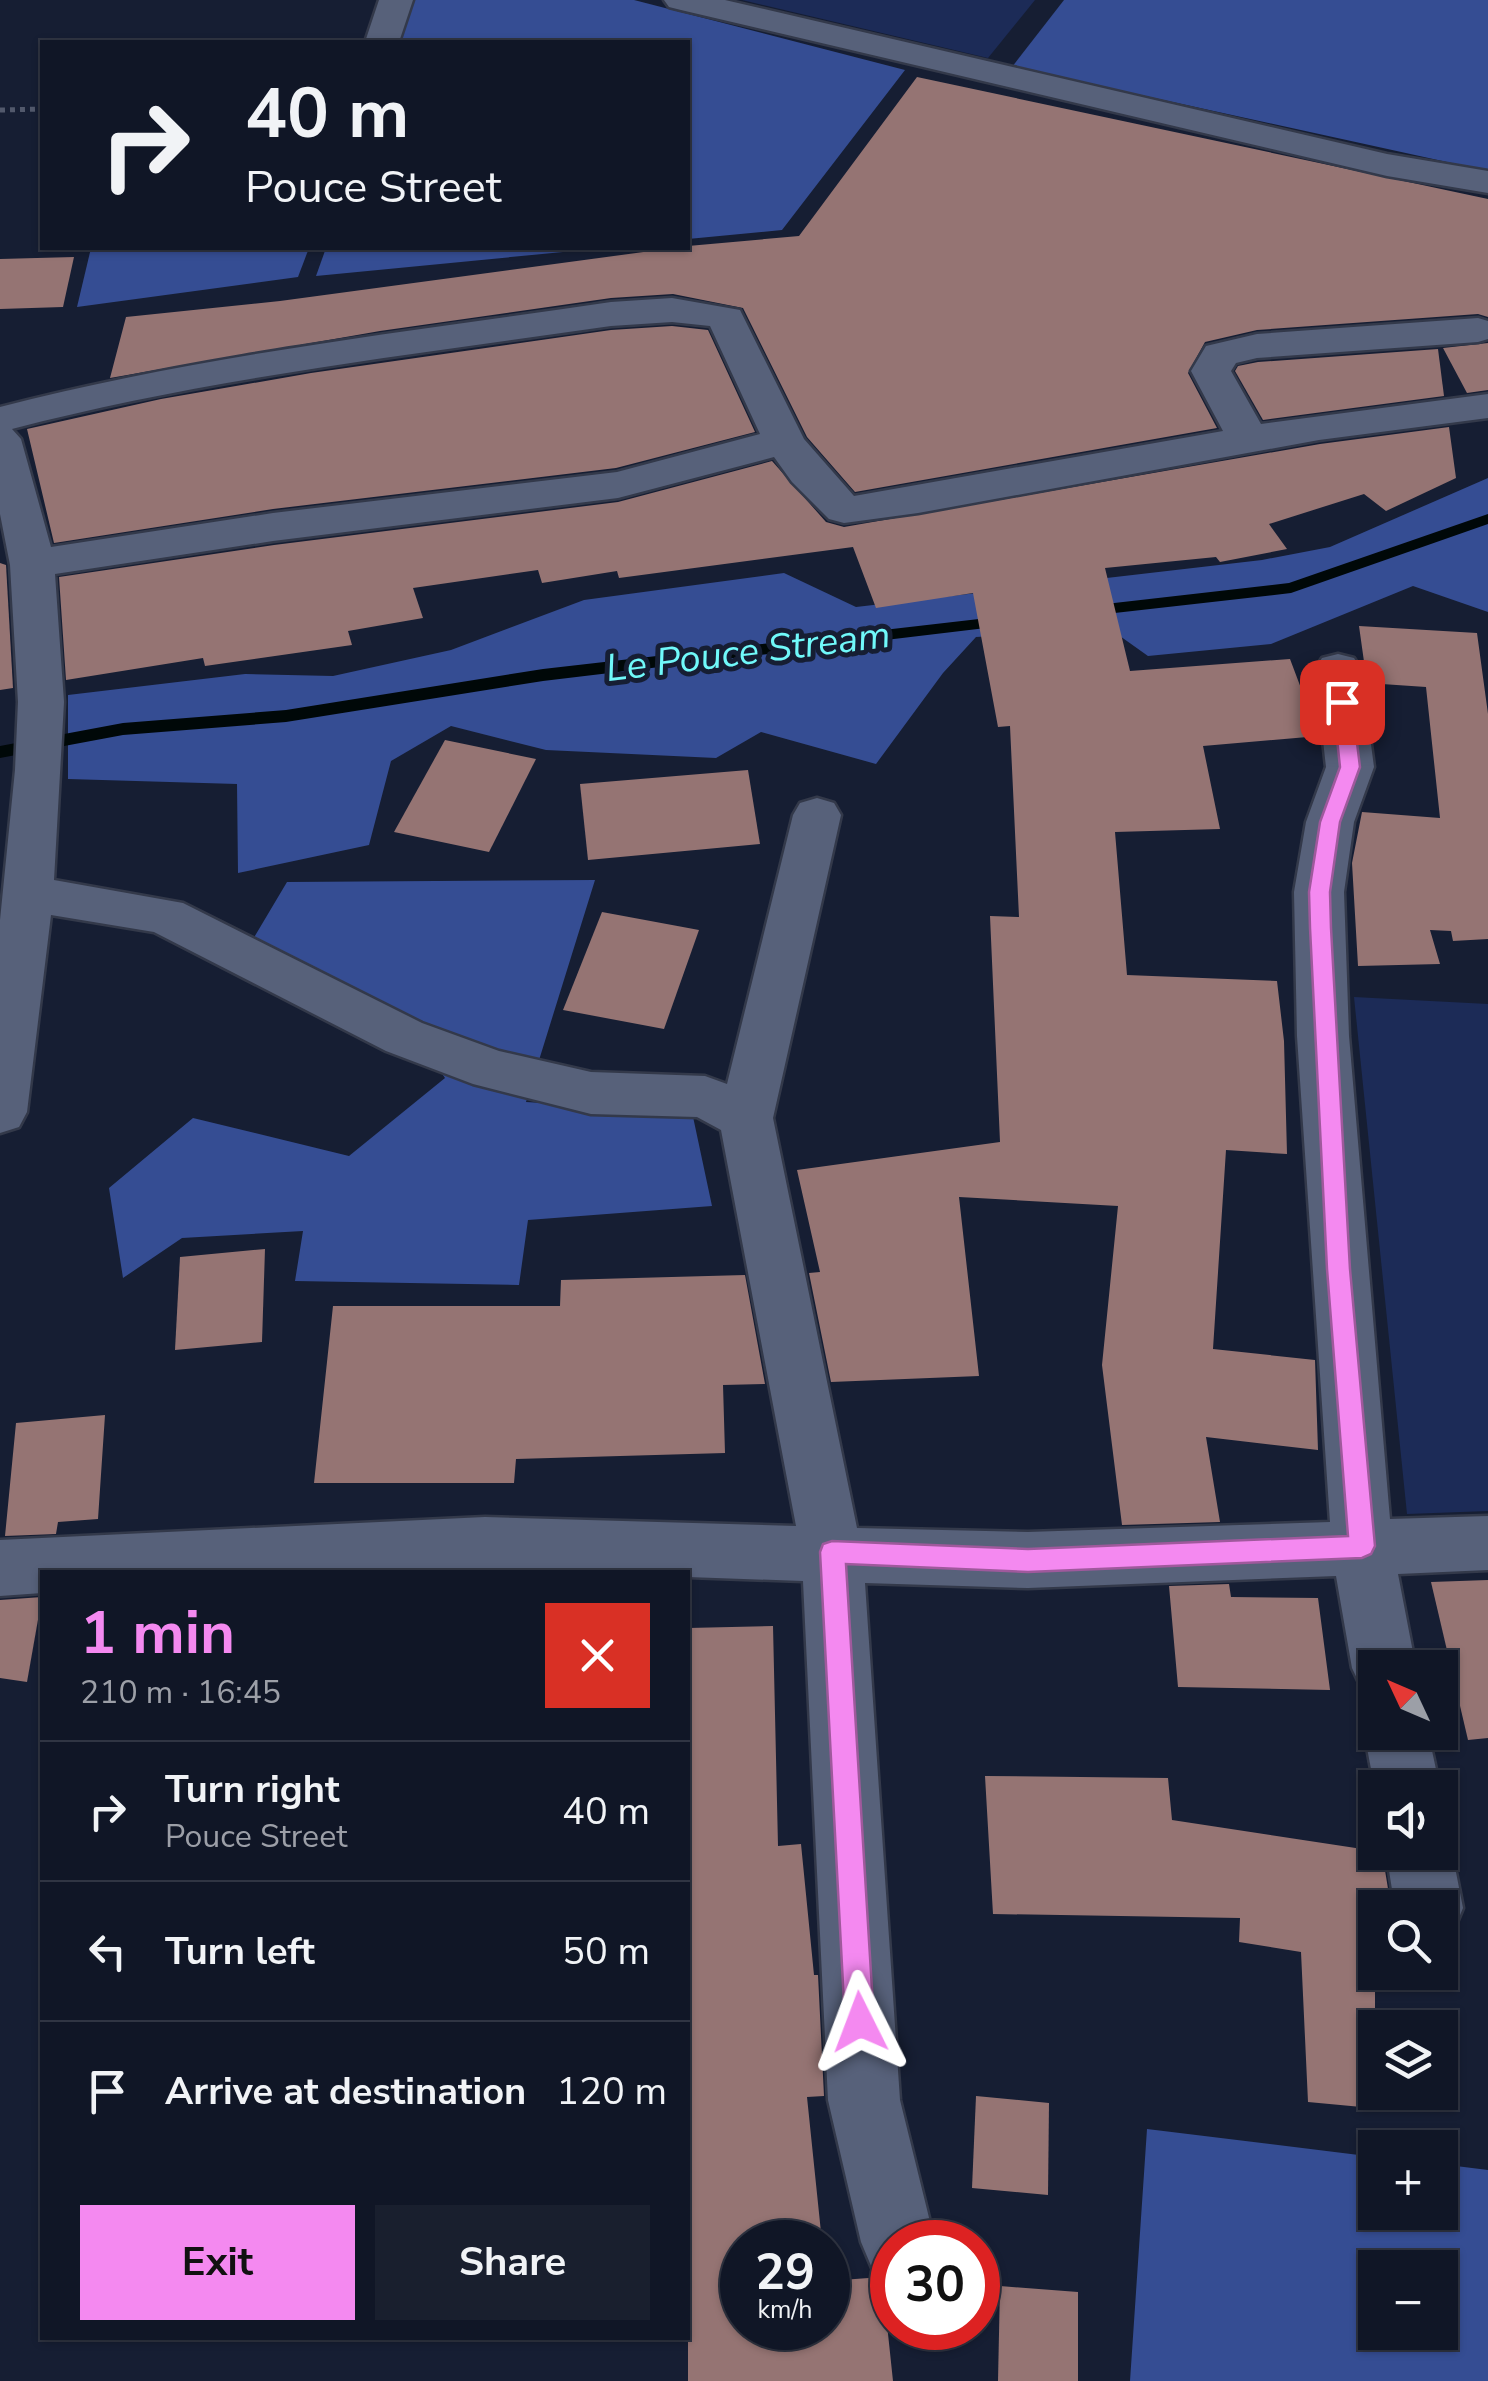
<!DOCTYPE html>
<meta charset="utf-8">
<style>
:root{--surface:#101626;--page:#191f2e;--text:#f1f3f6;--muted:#9c9fa7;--line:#303543;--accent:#f489f0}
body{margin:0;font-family:"Nunito Sans",sans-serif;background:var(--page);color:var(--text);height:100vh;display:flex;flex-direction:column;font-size:38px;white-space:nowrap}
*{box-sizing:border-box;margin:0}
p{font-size:32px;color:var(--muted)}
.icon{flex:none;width:55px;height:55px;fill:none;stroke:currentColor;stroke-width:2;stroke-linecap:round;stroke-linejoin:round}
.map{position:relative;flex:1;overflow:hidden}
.panel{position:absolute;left:40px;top:1570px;width:650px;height:770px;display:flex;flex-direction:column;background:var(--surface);border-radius:0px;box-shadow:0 2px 8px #0004,0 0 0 2px var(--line)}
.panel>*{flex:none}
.banner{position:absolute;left:40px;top:40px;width:650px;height:210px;border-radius:0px;box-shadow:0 2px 8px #0004,0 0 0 2px var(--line);background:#101626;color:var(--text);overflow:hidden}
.needle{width:65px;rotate:314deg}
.controls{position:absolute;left:1358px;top:1650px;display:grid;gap:20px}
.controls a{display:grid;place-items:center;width:100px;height:100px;border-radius:0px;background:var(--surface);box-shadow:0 2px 8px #0004,0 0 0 2px var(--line);font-size:50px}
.speed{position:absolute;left:720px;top:2220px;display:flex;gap:20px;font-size:50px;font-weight:700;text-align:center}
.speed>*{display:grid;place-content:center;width:130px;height:130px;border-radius:50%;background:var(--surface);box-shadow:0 2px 8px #0004,0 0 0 2px var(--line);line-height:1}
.speed small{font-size:25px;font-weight:400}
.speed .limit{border:15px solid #d22;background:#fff;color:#111}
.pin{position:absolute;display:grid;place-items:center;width:85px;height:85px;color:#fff;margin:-42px;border-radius:20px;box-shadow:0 5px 15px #0006}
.me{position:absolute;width:110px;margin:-55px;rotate:357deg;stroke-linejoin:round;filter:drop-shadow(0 0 8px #0008)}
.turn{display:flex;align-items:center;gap:35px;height:210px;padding:0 40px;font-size:45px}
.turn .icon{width:130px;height:130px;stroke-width:2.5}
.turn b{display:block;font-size:70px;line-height:85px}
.round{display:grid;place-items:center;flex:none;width:105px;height:105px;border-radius:0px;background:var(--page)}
.headline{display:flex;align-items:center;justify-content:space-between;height:170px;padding:0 40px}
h1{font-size:60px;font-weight:700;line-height:75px;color:var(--accent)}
.primary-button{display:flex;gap:20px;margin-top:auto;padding:20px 40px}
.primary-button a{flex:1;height:115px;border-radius:0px;background:var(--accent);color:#111;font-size:40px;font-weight:700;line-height:115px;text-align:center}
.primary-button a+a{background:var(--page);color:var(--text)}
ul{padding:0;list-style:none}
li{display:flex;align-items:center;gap:30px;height:140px;padding:0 40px;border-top:2px solid var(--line)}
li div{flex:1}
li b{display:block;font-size:38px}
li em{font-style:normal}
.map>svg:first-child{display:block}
.green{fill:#1c2b57}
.forest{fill:#354d93;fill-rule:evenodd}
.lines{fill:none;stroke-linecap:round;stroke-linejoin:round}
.stream{fill:#000808;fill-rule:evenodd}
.building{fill:#957473}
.minor-casing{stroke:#33394a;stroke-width:5}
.path{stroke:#52596c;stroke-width:5;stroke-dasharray:5 5;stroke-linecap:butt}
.minor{fill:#57617a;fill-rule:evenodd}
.route{fill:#f489f0;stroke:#9f599c;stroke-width:2.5}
.labels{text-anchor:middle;stroke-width:10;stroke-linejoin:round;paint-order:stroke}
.water-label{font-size:38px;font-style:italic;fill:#70f9fa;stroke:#161e33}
</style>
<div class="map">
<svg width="1488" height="2381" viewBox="0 0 1488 2381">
<rect width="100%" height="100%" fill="#161e33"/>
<g class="green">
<polygon points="742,0 1035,0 988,58"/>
<polygon points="1354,997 1488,1004 1488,1511 1407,1514"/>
</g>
<g class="forest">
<polygon points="411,0 634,0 905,70 782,230 688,239 688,42 397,42"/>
<polygon points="1064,0 1488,0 1488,171 1012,67"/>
<polygon points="91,248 309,248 298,277 77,307"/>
<polygon points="326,248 604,248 316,276"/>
<polygon points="1488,478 1488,612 1413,586 1271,644 1148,656 1110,629 976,637 943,673 876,764 761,732 716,758 546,750 451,726 391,761 369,845 238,873 237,784 68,779 68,695 245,674 333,676 451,650 584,600 784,573 856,607 1262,560 1330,547"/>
<polygon points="595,880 526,1102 692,1112 712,1206 528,1220 519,1285 295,1281 303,1231 182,1238 123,1278 109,1188 193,1118 349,1156 445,1078 410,1027 249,946 287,882"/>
<path d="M1147 2129 1375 2157V2212H1440V2164L1488 2170V2381H1130ZM1375 2268H1440V2332H1375Z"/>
</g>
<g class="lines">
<g class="stream">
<polygon points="1488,514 1488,524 1291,593 1088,616 1080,611 1088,606 1289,583"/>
<polygon points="1005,616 1011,617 1011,625 543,681 286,722 123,735 0,758 0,746 123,723 286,710 543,669"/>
</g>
</g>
<g class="building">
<polygon points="917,77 1488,199 1488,317 1478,314 1257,330 1205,342 1188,373 1217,428 855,492 807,437 743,308 673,294 611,298 380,331 110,378 126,317 280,301 688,246 799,236"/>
<polygon points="74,257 63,307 0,309 0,259"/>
<polygon points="672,326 708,330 755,432 616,468 273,509 54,543 27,429 161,399 311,373 611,330"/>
<polygon points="1488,343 1488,390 1467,393 1443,348"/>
<polygon points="1438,349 1444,396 1263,420 1235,371 1238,366 1258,362"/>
<polygon points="1449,427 1456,478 1386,511 1364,494 1269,524 1287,549 1220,562 1216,557 1105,568 1130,671 1290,659 1319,736 1203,746 1220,829 1115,832 1127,975 1277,981 1284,1041 1287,1154 1226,1150 1213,1349 1315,1360 1318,1450 1206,1437 1220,1522 1122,1525 1102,1365 1118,1206 959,1197 979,1376 831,1382 809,1273 820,1272 797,1170 1000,1142 990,916 1019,917 1010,726 998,727 973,593 876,608 853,547 619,578 617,571 542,583 538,570 413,588 423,618 348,631 352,645 205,666 203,658 66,680 59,577 274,545 618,502 772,461 826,522 844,527 1320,444"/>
<polygon points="0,563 6,565 13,688 0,690"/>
<polygon points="1359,626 1477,633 1488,714 1488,939 1453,941 1451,931 1430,930 1440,964 1358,966 1352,863 1362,812 1440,818 1426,687 1367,683"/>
<polygon points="445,740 536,759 489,852 394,832"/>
<polygon points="748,770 760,844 588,860 580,784"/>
<polygon points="602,912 699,930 664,1029 563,1010"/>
<polygon points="265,1249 262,1342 175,1350 180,1257"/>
<polygon points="745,1275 765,1384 723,1385 725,1453 516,1459 514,1483 314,1483 333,1306 560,1306 561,1280"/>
<polygon points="105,1415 98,1519 58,1522 56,1534 5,1536 16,1423"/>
<polygon points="1488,1580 1488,1738 1468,1740 1431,1582"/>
<polygon points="1229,1584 1231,1597 1318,1598 1330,1690 1178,1687 1169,1586"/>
<polygon points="42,1597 27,1682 0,1678 0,1600"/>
<polygon points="773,1626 778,1846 801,1844 814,1975 818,1975 824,2096 807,2097 822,2242 742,2242 742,2328 828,2328 828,2281 882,2277 893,2381 688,2381 688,1628"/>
<polygon points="985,1776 1168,1778 1172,1820 1382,1852 1391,1907 1375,1908 1375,2092 1382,2092 1383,2109 1308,2102 1301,1952 1239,1942 1240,1918 993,1914"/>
<polygon points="976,2096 1049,2103 1048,2195 972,2188"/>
<polygon points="1000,2286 1078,2292 1078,2381 998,2381"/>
</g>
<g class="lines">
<defs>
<g id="minor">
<polygon points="379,0 413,0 399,42 365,42"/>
<polygon points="664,0 725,0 1387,154 1488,171 1488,193 1387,176 681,10 669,7"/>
<path d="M672 298 740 310 804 439 854 496 1223 431 1191 371 1206 346 1257 334 1478 318 1488 321V339L1478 342 1257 358 1236 363 1231 371 1261 424 1488 394V418L1319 440 918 513 844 523 829 519 792 482 774 457 618 498 273 541 55 574 64 702 54 880 183 903 422 1023 499 1051 591 1072 705 1076 727 1084 793 815 800 803 817 798 834 803 841 815 773 1118 857 1528 1028 1532 1330 1522 1297 1036 1294 892 1306 822 1326 767 1315 669 1322 658 1338 654 1354 658 1361 669 1374 767 1354 822 1344 892 1349 1036 1390 1519 1488 1516V1570L1398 1574 1416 1668H1375V1694L1362 1689 1352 1668 1336 1576 1028 1588 865 1583 900 2100 935 2242H892V2277L872 2268 861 2242 828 2100 803 1581 688 1577V1572H42V1593L0 1596V1540L485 1517 796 1526 721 1130 697 1117 591 1114 473 1084 386 1051 154 932 51 915 27 1112 19 1127 0 1133V920L15 770 18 702 10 565 0 514V407C200 355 407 332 611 302ZM672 322 710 326 760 434 617 472 273 513 51 547 21 439 12 429C208 378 411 355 611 326Z"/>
<polygon points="1375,1710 1375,1732 1428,1732 1440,1788 1375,1790 1364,1732"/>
<polygon points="1440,1828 1452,1852 1463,1908 1453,1932 1440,1937 1440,1908 1395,1908 1386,1852 1440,1852"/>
</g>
</defs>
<use href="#minor" class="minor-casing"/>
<polyline class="path" points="0,110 42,109"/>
<use href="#minor" class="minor"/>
</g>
<polygon class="route" points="1342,695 1352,702 1360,767 1340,822 1330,892 1331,928 1350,1269 1375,1546 1371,1554 1362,1558 1028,1572 846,1564 874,2022 870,2032 860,2036 850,2032 845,2022 820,1552 823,1544 832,1541 1028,1549 1348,1536 1327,1269 1310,928 1309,892 1320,822 1340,767 1333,702"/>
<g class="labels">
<g class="water-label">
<text transform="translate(748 651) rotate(-7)" y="13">Le Pouce Stream</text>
</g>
</g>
</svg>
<div class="controls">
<a><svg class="needle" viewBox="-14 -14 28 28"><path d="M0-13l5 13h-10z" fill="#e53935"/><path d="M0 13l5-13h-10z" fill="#9c9fa7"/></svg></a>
<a><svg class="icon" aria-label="sound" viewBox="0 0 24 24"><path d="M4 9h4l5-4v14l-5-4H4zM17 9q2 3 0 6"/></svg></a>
<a><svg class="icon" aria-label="search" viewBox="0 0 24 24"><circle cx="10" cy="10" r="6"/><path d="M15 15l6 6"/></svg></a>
<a><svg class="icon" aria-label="layers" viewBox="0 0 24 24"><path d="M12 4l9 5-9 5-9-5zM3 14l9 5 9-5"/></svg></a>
<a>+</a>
<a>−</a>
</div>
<div class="speed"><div>29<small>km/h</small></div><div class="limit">30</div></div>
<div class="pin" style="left:1342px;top:702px;background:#d93025"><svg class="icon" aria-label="arrive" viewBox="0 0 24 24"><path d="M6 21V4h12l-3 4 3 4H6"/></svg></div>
<svg class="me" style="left:860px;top:2022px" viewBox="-20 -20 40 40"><path d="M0-17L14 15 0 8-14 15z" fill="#f489f0" stroke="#fff" stroke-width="4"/></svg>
<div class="banner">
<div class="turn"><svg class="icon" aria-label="right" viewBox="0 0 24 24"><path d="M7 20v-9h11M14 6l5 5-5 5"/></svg><div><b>40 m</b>Pouce Street</div></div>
</div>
<section class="panel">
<div class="headline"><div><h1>1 min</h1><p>210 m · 16:45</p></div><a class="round" style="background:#d93025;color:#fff"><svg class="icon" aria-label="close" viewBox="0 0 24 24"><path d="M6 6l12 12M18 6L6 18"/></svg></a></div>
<ul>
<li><svg class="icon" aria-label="right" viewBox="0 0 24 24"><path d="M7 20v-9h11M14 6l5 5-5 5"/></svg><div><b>Turn right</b><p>Pouce Street</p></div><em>40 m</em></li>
<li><svg class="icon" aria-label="left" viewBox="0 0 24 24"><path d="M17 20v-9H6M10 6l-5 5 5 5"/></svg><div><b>Turn left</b></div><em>50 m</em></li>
<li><svg class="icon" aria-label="arrive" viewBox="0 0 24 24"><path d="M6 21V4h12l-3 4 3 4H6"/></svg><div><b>Arrive at destination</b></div><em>120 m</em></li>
</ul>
<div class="primary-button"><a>Exit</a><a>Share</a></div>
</section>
</div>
